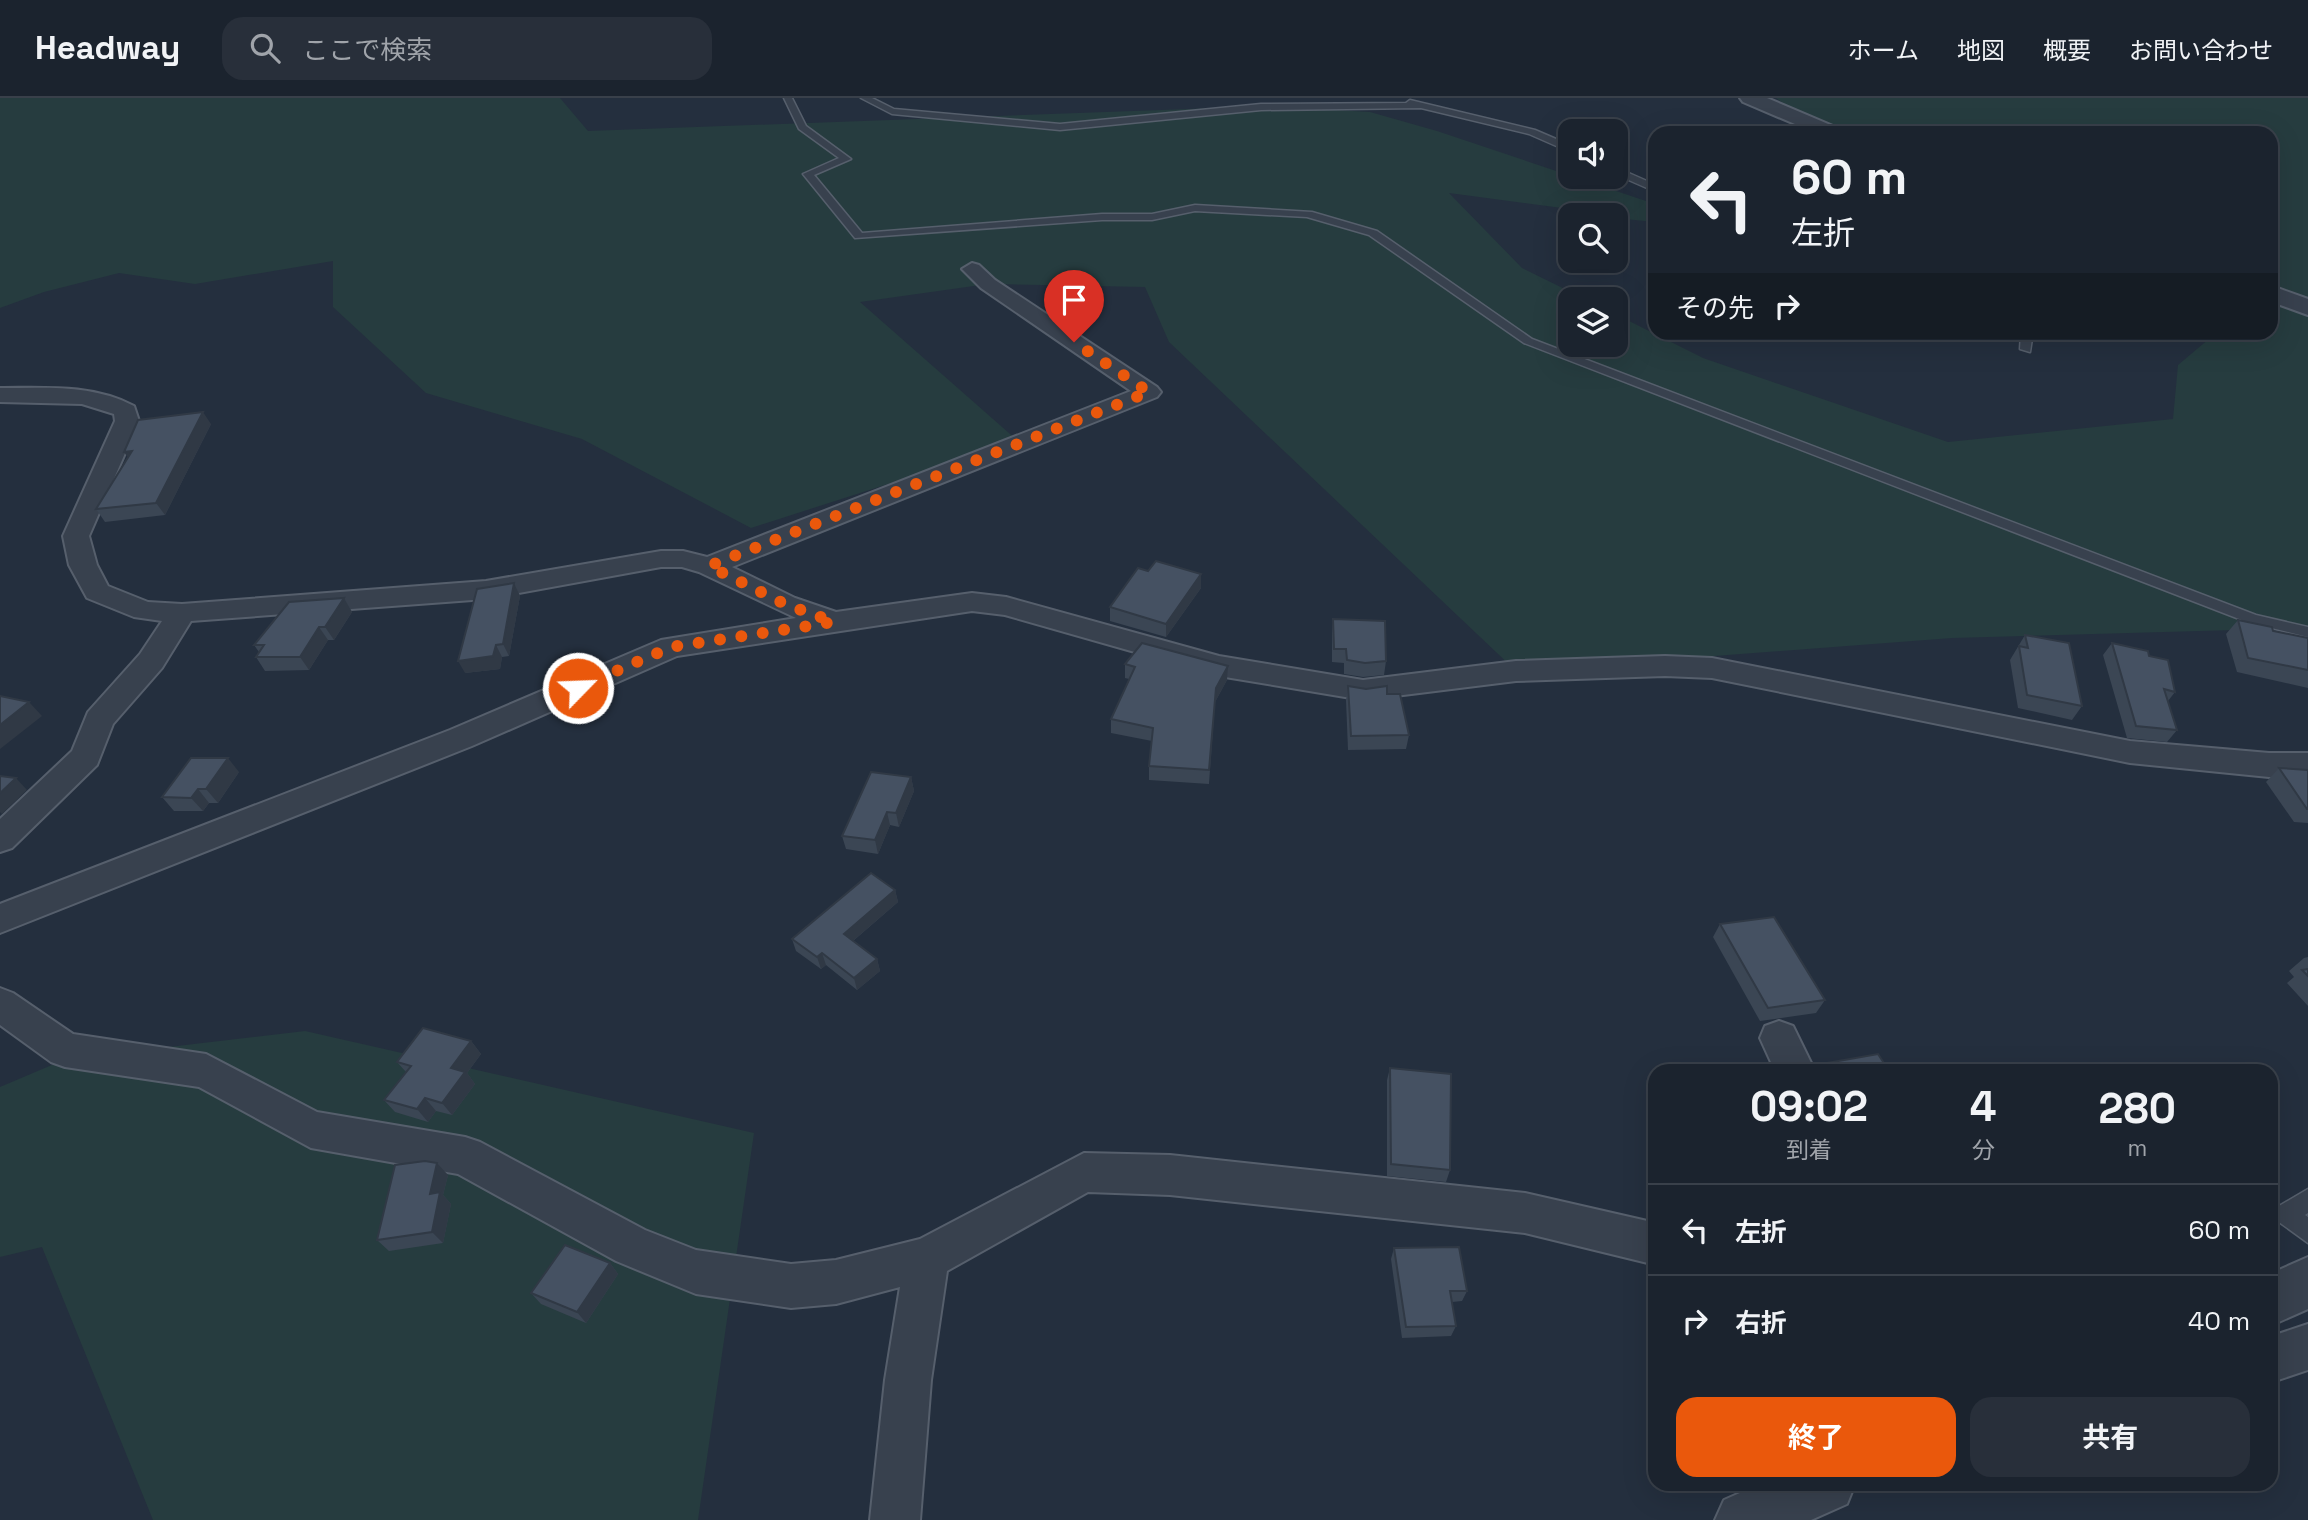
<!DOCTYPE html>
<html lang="ja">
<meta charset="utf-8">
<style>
:root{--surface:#1b232e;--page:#282f3a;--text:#f1f3f6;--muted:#a0a4aa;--line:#39404a;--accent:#ea580c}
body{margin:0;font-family:"Space Grotesk","Noto Sans JP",sans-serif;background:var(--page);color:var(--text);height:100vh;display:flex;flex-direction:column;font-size:26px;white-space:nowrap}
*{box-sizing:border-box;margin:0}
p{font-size:23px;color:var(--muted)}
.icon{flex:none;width:38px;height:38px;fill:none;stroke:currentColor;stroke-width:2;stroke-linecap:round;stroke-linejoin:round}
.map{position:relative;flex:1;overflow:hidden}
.panel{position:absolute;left:1648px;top:966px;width:630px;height:427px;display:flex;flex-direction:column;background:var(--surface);border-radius:21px;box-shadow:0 7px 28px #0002,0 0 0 2px var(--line)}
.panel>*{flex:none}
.banner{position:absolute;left:1648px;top:28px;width:630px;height:214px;border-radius:21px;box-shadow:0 7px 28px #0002,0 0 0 2px var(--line);background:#1b232e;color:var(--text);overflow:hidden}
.fabs{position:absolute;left:1558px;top:21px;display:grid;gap:14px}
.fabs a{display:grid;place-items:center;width:70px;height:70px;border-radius:14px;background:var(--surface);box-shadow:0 7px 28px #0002,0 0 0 2px var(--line);font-size:35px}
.pin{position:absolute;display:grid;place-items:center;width:60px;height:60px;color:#fff;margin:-72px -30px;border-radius:50% 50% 50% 0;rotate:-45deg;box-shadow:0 0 7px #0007}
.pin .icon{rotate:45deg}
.me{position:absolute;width:77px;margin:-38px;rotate:66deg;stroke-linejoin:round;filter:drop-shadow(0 0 5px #0008)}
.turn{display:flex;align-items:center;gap:24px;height:147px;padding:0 28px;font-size:32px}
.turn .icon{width:91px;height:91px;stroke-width:2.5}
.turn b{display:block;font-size:49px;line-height:60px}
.then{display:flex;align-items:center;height:66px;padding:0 28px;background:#0003;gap:14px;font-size:26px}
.eta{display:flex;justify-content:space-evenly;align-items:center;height:119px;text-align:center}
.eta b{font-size:42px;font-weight:700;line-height:49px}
.primary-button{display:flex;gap:14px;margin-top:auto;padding:14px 28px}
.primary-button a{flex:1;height:80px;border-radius:21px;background:var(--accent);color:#fff;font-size:28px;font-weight:700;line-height:80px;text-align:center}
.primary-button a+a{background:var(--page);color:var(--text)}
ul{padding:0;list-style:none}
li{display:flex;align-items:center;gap:21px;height:91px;padding:0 28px;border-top:2px solid var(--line)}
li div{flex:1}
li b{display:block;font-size:26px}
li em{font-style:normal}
header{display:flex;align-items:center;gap:42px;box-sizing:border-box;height:98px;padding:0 35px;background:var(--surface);border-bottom:2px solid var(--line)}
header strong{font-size:33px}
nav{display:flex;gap:38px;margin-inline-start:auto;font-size:24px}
.search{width:490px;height:63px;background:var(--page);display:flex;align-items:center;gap:18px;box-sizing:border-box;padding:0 24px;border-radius:21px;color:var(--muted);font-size:26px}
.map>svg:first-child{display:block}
.green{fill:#263c3f}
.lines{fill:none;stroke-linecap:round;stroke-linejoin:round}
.service-casing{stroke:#565f6c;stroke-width:3}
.minor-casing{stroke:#565f6c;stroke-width:4}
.tertiary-casing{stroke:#565f6c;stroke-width:4}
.service{fill:#38414e;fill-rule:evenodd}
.minor{fill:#38414e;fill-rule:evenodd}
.tertiary{fill:#38414e;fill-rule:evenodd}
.wall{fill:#3b4654}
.shaded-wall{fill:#303945}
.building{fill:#455162;stroke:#303945;stroke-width:2}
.route{stroke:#ea580c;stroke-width:12;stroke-dasharray:0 21.6}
</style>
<header>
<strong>Headway</strong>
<div class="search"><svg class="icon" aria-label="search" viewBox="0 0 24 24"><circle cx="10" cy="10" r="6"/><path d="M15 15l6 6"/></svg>ここで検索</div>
<nav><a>ホーム</a><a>地図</a><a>概要</a><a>お問い合わせ</a></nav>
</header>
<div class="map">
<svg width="2308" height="1422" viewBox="0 0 2308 1422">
<rect width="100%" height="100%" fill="#242f3e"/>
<g class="green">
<polygon points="0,0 560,0 588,33 1271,8 1370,14 1437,33 1655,106 1655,124 1615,120 1615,117 1449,95 1522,170 1585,201 1570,201 1570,247 1615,247 1615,216 1703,260 1948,344 2173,321 2178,267 2216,235 2272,234 2272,203 2308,216 2308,530 1952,540 1516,573 1169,244 1145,189 988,186 860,204 1019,344 751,430 582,341 426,295 333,209 333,163 195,186 119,175 44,194 0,210"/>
<polygon points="1776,0 2308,0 2308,201 2272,187 2272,35 1852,35 1792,11"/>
<polygon points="305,933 754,1035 698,1422 153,1422 42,1149 0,1159 0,989 66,961"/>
</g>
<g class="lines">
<defs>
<g id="service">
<polygon points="784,0 792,0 806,28 851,61 814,77 862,135 1102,116 1152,116 1195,107 1312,114 1377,133 1532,241 2256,517 2308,529 2308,539 2247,524 1524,245 1369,137 1307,119 1195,113 1152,122 1102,122 855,140 803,76 839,60 799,31"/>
<polygon points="861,0 872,0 894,11 1060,26 1261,6 1406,5 1410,2 1535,32 1570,47 1570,54 1529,36 1421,10 1261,12 1060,32 892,16"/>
<polygon points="1615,69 1656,87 1656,94 1615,76"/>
<polygon points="2021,234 2033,234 2030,254 2020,251"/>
<polygon points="2308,1091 2308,1115 2305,1117 2308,1119 2308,1145 2279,1124 2276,1116 2279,1108"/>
</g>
<g id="minor">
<path d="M972 165 979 167 995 182 1157 289 1161 294 1157 299 732 469 795 500 836 514 972 495 1006 499 1219 558 1363 582 1516 563 1665 558 1712 560 2130 643 2269 655H2308V679H2269L2130 665 1712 580 1665 578 1516 583 1363 602 1219 578 1005 517 972 513 677 558 472 648 0 835V806L450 632 661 542 796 520 699 474 682 469H661L486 501 191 523 162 570 113 626 97 667 12 750 0 754V721L72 653 88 614 140 556 162 523 134 519 87 500 69 467 63 438 115 323 114 316 82 306 0 304V290C46 290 92 286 134 308L139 323 89 438 97 467 108 488 148 504 182 506 486 483 661 453H683L707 459 1131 293 981 190 962 171Z"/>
<polygon points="0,890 13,895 73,936 206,956 317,1014 465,1039 480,1044 645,1132 696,1152 791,1166 836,1162 920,1141 1084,1055 1170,1057 1525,1095 1656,1125 1656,1167 1525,1135 1170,1097 1088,1094 947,1173 931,1282 920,1422 870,1422 885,1282 900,1189 836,1206 791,1210 696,1196 616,1163 458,1076 311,1050 199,989 65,969 51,964 0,927"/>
<polygon points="1779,923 1793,928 1815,973 1775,973 1760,940 1765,928"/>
<polygon points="2308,1226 2308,1272 2272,1284 2272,1238"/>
</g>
<g id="tertiary">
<polygon points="1740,0 1767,0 1840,31 1843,35 1816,35 1743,4"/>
<polygon points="2272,188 2308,201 2308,217 2272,204"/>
<polygon points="2308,1159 2308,1211 2272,1227 2272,1175"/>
<polygon points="1760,1386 1855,1386 1847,1406 1811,1422 1715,1422 1724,1402"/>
</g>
</defs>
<use href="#service" class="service-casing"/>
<use href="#minor" class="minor-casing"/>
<use href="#tertiary" class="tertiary-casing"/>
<use href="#service" class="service"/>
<use href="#minor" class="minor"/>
<use href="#tertiary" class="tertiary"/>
</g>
<g class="wall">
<polygon points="211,326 165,417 105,424 96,411 128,360"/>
<polygon points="1148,473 1201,476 1201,490 1166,539 1110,523 1110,509"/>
<polygon points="514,485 520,498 509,558 502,559 500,571 465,575"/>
<polygon points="344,500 352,514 334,542 328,542 309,572 265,573 256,559 259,554 254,547"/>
<polygon points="1333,521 1386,563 1384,577 1363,579 1344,576 1344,565 1332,564 1332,534"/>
<polygon points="2238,522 2273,533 2308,540 2308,590 2237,574 2226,536"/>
<polygon points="2025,537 2082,608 2072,622 2018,610 2010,562"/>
<polygon points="2112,545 2149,558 2175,594 2168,603 2177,632 2167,644 2127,640 2103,557"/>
<polygon points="1125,566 1227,582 1215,604 1209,686 1149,682 1149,668 1152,643 1111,635 1111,621 1129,581 1125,580"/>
<polygon points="1348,588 1387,596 1409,637 1406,651 1348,652 1346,602"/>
<polygon points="2279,670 2308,672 2308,725 2294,724 2266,684"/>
<polygon points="239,674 218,705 209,705 203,713 174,713 162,699"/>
<polygon points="911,679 914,693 899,729 890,727 878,756 846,751 842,738"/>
<polygon points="895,792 898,804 853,843 877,861 880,873 857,892 826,867 821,871 796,853 792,841"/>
<polygon points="1720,826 1825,902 1816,915 1760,923 1713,839"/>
<polygon points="2308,859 2308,908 2287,885 2294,879 2289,873 2304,860"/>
<polygon points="471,943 481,956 467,975 475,986 452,1017 436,1013 428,1024 395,1014 384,1002 406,974 397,964"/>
<polygon points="1827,965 1889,973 1821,973"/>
<polygon points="1390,970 1450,1072 1446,1084 1387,1078 1387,982"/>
<polygon points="448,1077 443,1097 451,1106 443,1145 389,1153 377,1142"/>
<polygon points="1394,1150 1467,1193 1462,1203 1452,1204 1456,1228 1451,1238 1402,1240 1391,1161"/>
<polygon points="610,1165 618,1176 586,1225 541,1206 531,1195"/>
</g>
<g class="shaded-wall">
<polygon points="203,314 211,326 165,417 156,405"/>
<polygon points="132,353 133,367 124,354"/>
<polygon points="1201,476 1201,490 1166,539 1166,526"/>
<polygon points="514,485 520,498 509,558 503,546"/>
<polygon points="344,500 352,514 334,542 325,529"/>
<polygon points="319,529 328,542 309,572 300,559"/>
<polygon points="496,547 502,559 500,571 465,575 458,563"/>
<polygon points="1228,568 1227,582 1215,604 1209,686 1216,590"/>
<polygon points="29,604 42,618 0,651 0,627"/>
<polygon points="228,660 239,674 218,705 206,691"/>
<polygon points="911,679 914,693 899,729 896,715"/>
<polygon points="16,680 27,692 2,716 0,714 0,695"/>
<polygon points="198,691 209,705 203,713 191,700"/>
<polygon points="887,714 890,727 878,756 875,742"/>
<polygon points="895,792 898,804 847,848 844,836"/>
<polygon points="822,855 826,867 821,871 817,859"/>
<polygon points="877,861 880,873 857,892 854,880"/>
<polygon points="471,943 481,956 467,975 475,986 452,1017 442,1005 451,970"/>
<polygon points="425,1000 436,1013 428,1024 417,1011"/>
<polygon points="437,1065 448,1077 443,1097 451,1106 443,1145 432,1134 430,1096"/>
<polygon points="610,1165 618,1176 586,1225 577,1214"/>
</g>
<g class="building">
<polygon points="203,314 156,405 96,411 132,353 124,354 138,322"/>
<polygon points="1156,463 1201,476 1166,526 1110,509 1138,470 1148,473"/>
<polygon points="514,485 503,546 496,547 493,558 458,563 477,491"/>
<polygon points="344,500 325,529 319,529 300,559 256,559 264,547 254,547 289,504"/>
<polygon points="1333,521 1385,523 1386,563 1365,565 1347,562 1346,551 1334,551"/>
<polygon points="2238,522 2272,529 2273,533 2308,540 2308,572 2248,560"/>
<polygon points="2025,537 2069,545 2082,608 2027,597 2019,548 2028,550"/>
<polygon points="1142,545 1228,568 1216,590 1209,672 1149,668 1153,630 1111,621 1135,569 1125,566"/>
<polygon points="2112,545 2148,553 2149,558 2168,562 2175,594 2164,591 2177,632 2136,628"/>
<polygon points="1348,588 1366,591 1387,588 1387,596 1400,596 1409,637 1351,638"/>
<polygon points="0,598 29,604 0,627"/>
<polygon points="191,660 228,660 206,691 198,691 191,700 162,699"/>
<polygon points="2279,670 2308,672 2308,711 2307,711"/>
<polygon points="871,674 911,679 896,715 887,714 875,742 842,738"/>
<polygon points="0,678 16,680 0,695"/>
<polygon points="871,775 895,792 844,836 877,861 854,880 822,855 817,859 792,841"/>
<polygon points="1774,819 1825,902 1768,910 1720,826"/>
<polygon points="2308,871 2308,878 2302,872"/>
<polygon points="423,930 471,943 451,970 465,974 442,1005 425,1000 417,1011 384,1002 411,968 397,964"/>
<polygon points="1878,956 1889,973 1832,973 1827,965"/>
<polygon points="1390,970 1451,976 1450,1072 1391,1066"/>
<polygon points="425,1063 437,1065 430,1096 440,1094 432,1134 377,1142 395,1067"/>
<polygon points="565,1147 610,1165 577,1214 531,1195"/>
<polygon points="1459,1149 1467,1193 1450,1193 1456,1228 1406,1229 1394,1150"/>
</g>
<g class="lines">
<polyline class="route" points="578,590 671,549 834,524 785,506 709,468 1149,294 1074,244"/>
</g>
</svg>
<div class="fabs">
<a><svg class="icon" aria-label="sound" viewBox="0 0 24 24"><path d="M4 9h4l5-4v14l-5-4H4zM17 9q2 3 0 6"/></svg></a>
<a><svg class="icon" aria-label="search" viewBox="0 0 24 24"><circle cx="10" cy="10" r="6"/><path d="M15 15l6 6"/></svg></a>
<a><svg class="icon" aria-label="layers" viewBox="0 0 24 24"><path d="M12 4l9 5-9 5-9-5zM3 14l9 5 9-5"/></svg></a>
</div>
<div class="pin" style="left:1074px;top:244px;background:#d93025"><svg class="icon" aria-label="arrive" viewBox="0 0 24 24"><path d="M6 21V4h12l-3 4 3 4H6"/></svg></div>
<svg class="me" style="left:578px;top:590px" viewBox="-20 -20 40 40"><circle r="17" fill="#ea580c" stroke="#fff" stroke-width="3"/><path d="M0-11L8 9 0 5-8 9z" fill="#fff"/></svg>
<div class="banner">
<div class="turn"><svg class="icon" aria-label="left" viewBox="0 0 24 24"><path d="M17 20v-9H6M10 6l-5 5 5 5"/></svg><div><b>60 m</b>左折</div></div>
<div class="then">その先<svg class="icon" aria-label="right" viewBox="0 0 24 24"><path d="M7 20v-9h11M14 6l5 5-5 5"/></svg></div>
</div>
<section class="panel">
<div class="eta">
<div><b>09:02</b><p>到着</p></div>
<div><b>4</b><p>分</p></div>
<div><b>280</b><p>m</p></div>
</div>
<ul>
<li><svg class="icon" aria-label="left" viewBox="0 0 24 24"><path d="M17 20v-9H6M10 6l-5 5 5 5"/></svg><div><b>左折</b></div><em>60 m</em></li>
<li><svg class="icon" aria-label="right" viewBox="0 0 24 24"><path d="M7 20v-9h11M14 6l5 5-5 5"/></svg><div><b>右折</b></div><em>40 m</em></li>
</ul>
<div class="primary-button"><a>終了</a><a>共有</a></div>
</section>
</div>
